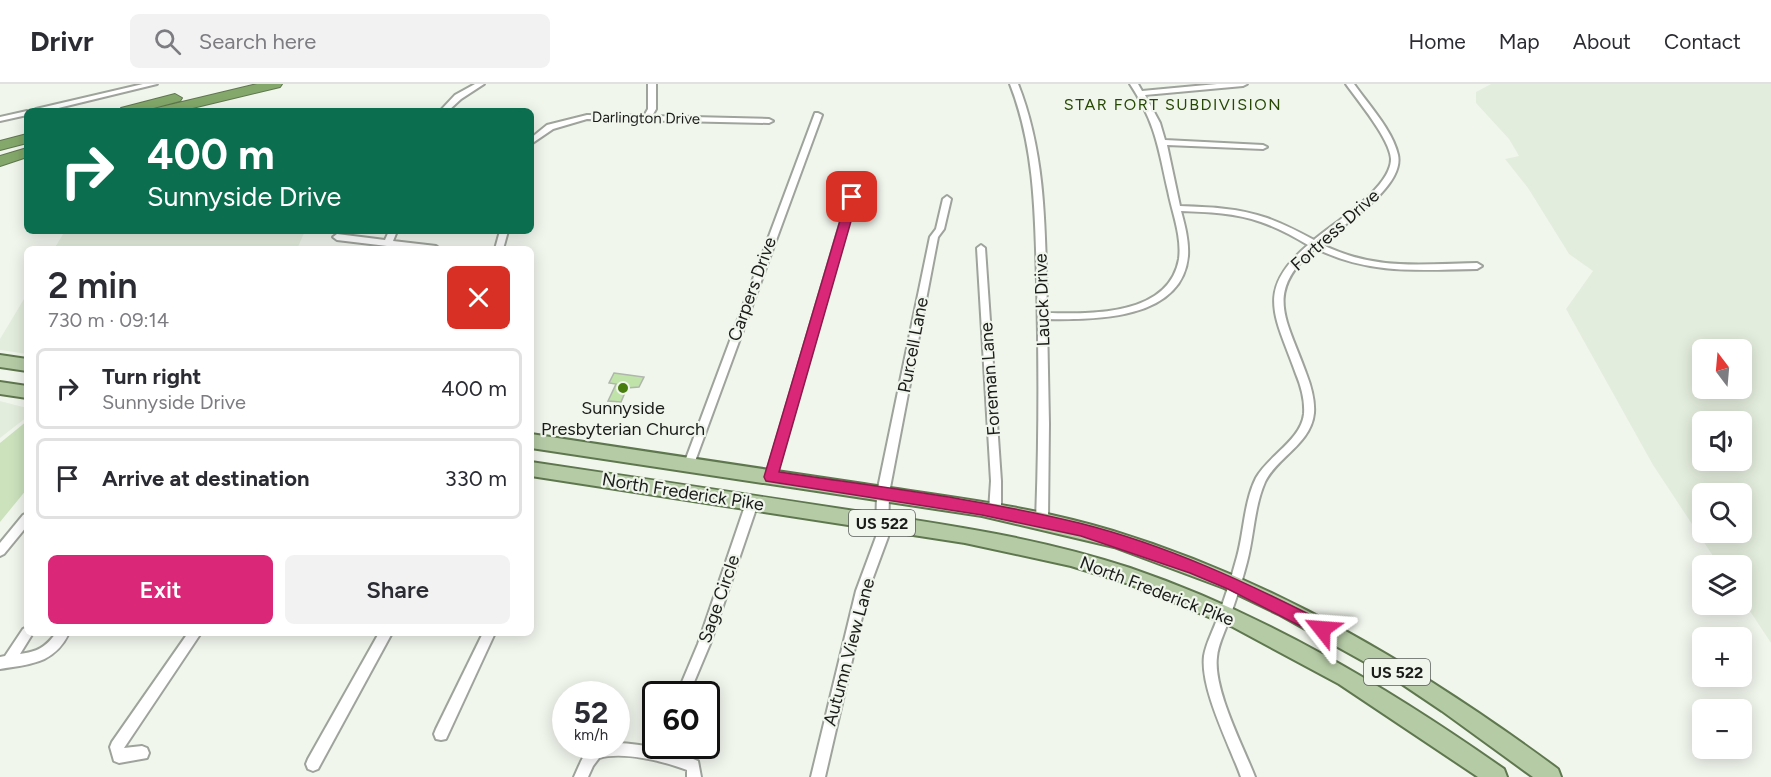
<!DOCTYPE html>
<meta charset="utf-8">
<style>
:root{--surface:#fff;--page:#f2f2f3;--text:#2b2b33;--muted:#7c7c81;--line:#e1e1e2;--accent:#db2777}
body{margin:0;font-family:Figtree,sans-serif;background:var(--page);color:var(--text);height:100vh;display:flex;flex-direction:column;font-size:22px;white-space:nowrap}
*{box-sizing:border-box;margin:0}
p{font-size:20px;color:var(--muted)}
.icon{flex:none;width:33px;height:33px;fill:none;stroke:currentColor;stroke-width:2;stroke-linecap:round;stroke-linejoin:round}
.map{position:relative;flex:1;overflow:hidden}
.drawer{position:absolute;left:24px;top:162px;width:510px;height:390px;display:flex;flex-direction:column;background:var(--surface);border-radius:9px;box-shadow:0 3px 15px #0003}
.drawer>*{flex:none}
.hud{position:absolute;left:24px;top:24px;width:510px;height:126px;border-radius:9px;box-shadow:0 3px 15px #0003;background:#0b6e4f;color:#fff;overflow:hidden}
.needle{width:39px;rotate:344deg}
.fabs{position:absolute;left:1692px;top:255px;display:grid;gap:12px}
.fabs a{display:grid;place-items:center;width:60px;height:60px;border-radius:9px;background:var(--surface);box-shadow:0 3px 15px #0003;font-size:30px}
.speed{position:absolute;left:552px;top:597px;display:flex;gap:12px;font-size:30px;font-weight:700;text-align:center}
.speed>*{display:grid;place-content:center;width:78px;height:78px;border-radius:50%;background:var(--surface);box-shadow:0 3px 15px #0003;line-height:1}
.speed small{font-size:15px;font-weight:400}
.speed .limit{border:3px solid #111;border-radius:9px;background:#fff;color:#111}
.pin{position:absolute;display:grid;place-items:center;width:51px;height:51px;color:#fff;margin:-26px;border-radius:12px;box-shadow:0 3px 9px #0006}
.me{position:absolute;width:66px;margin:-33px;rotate:298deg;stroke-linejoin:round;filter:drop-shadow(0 0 4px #0008)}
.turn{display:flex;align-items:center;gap:21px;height:126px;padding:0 24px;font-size:27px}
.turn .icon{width:78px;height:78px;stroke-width:2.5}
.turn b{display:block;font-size:42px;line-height:51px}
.round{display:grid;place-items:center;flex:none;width:63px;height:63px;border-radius:9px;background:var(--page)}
.summary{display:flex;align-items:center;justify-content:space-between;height:102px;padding:0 24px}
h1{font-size:36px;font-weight:600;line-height:45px}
.primary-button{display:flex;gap:12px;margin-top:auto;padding:12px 24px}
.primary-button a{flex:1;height:69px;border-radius:9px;background:var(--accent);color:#fff;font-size:24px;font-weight:600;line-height:69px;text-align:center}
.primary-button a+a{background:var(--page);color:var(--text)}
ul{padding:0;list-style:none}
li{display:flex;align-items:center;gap:18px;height:81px;margin:0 12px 9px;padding:0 12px;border:3px solid var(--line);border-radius:9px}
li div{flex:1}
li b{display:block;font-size:22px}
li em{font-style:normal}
header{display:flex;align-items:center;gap:36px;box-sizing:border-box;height:84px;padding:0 30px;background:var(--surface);border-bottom:2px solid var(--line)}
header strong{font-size:28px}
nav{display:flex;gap:33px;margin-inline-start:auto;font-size:21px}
.search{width:420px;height:54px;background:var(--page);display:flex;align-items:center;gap:15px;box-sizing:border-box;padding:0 21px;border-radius:9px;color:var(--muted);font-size:22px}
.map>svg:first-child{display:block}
.built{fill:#e3eddd;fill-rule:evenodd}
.green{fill:#cbe2bd}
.building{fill:#bfe3a8;stroke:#b0b5ad;stroke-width:1.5}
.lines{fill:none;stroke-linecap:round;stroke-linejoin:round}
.street-casing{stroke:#9ea39b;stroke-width:4}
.primary-casing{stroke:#5f774e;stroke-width:4}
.highway-casing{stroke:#5f774e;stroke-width:2}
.street{fill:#fff;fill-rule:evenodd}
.primary{fill:#b5cba6;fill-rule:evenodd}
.highway{fill:#84a86b;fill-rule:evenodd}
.route{fill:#db2777;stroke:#8e194d;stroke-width:1.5}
.poi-dot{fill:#477c0f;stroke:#f1f6ed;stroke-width:2}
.labels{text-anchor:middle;stroke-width:4.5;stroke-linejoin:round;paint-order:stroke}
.far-street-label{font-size:15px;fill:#1a1c19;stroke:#f1f6ed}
.far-neighbourhood-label{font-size:16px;letter-spacing:1.5px;fill:#264803;stroke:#f1f6ed}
.shield{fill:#f1f6ed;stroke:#5a5d59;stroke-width:1.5}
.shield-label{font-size:16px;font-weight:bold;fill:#1a1c19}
.street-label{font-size:18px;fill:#1a1c19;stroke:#f1f6ed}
.poi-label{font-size:18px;fill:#1a1c19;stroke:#f1f6ed}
</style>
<header>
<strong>Drivr</strong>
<div class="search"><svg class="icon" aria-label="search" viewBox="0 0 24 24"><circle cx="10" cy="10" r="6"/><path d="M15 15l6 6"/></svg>Search here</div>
<nav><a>Home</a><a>Map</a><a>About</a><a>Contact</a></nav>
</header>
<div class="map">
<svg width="1771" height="693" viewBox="0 0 1771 693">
<rect width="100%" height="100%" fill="#f1f6ed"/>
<g class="built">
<path d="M1491 0H1771V559L1742 515V482L1719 481 1653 381 1566 225 1593 187 1569 170 1528 104 1505 75 1519 72 1509 55 1476 19V8ZM1702 266H1742V304H1702ZM1702 338H1742V376H1702ZM1702 410H1742V448H1702Z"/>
<polygon points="65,147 305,147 297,165 54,165"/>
<polygon points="27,210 27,270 0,266 0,255"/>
<polygon points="0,317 27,324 27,333 0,354"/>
</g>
<polygon class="green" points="27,337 27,405 0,438 0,359"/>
<polygon class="building" points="614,289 644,293 639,303 627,304 621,318 608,317 616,300 609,299"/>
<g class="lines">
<defs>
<g id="street">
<polygon points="143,0 157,0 46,27 32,27 36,25"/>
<polygon points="475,0 484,0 461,15 448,27 440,27 455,11"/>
<polygon points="648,0 656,0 656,25 652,32 769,35 773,37 769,39 587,35 553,45 531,60 531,54 547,41 587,31 644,32 648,25"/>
<path d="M1010 0H1018C1047 73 1045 152 1047 229 1091 230 1169 232 1179 175 1182 152 1172 128 1168 107 1158 63 1156 40 1130 0H1138L1142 7 1217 0H1247L1243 2 1145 11 1160 39 1165 56 1263 61 1267 63 1263 65 1167 61 1180 122C1209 123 1239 124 1267 134 1284 140 1299 148 1314 156 1335 138 1391 104 1391 75 1390 55 1358 17 1346 0H1354C1368 20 1393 47 1398 71 1405 103 1342 141 1321 160 1375 187 1419 180 1477 179L1482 182 1477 185C1419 186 1369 191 1315 164 1263 209 1287 235 1306 289 1311 302 1315 316 1314 329 1311 360 1277 373 1265 398 1254 423 1254 452 1247 478 1242 498 1235 518 1228 538 1224 550 1218 561 1217 573 1213 605 1243 662 1255 693H1241C1230 662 1200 605 1204 572 1206 560 1212 549 1216 538 1224 517 1231 495 1237 473 1244 448 1244 418 1256 394 1268 372 1301 356 1304 330 1305 316 1301 302 1296 290 1276 233 1254 207 1308 161 1293 152 1278 144 1261 138 1236 129 1208 128 1181 127 1185 142 1189 157 1188 172 1182 236 1095 236 1047 235L1049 340 1048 436 1046 439 1042 441 1038 439 1036 436C1039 357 1039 277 1037 198 1035 131 1035 64 1010 0Z"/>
<polygon points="27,27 27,31 0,37 0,33"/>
<polygon points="815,29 818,29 822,31 694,380 693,383 685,383 684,380"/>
<polygon points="852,110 856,113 776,392 775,395 767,395 766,392 848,113"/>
<polygon points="947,112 951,115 944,145 938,153 889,409 888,453 868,507 825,693 811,693 856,507 876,453 877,409 930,153 936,145 943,115"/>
<polygon points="389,147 397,147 393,157 436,162 440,165 412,165 337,156 333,153 337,150 385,156"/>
<polygon points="500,147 508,147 503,165 495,165"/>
<polygon points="981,161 985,164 1001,397 1001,427 999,430 995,432 991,430 989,427 991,397 977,164"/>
<polygon points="752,414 756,416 758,419 710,560 689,610 677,610 698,560 746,419 748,416"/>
<polygon points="27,429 27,442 4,470 0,472 0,459 23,431"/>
<path d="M27 543V549H33L20 570C37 568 46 563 56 549H69C54 580 30 580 0 585V573L5 572 23 545Z"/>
<polygon points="188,549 201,549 124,664 142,662 147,664 149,669 147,674 119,679 114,677 110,663 112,658"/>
<polygon points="379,549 392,549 318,685 313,687 308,685 306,680 308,675"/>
<polygon points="483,549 495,549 446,655 441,656 436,655 434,650 436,645"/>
<path d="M616 659C645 660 672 666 698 677L701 693H687V686C664 677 623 667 599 674L593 682 588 693H574C586 666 586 662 616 662Z"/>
</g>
<g id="primary">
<polygon points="0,271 27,275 27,287 0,283"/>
<polygon points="0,298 27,302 27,314 0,310"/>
<path d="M531 350C642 367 753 384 864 400 947 413 1032 422 1113 447 1276 497 1421 584 1558 685L1561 693H1533L1442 627 1390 592 1280 531 1224 504 1114 463 982 432 531 364Z"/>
<path d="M531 378C639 394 747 410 855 427 948 441 1040 454 1130 484 1265 530 1387 603 1504 685L1507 693H1478L1339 600 1233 543 1126 499 1071 482 965 459 531 392Z"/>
</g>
<g id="highway">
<polygon points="257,0 282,0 280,3 180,27 155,27 157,24"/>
<polygon points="175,10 182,14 180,17 142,27 119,27 121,24"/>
<polygon points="27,50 27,59 0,66 0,57"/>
<polygon points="27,64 27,73 0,82 0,72"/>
</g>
</defs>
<use href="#street" class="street-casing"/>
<use href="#primary" class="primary-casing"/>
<use href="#highway" class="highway-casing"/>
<use href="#street" class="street"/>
<use href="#primary" class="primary"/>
<use href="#highway" class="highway"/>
</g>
<path class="route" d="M852 110 858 113 779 388C879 403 981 415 1079 439 1167 461 1248 499 1328 540L1330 545 1328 550 1322 552 1316 550 1228 505 1190 489 1081 452 982 431 766 397 764 393 847 113Z"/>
<circle class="poi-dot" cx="623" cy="304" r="6"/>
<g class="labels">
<g class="far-street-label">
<text transform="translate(646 34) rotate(1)" y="5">Darlington Drive</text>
</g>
<g class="far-neighbourhood-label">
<text x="1173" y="26">STAR FORT SUBDIVISION</text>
</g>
<g class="shield">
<rect x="849" y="426" width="66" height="26" rx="4.5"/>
<rect x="1364" y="575" width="66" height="26" rx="4.5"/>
</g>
<g class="shield-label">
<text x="882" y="445">US 522</text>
<text x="1397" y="594">US 522</text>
</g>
<g class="street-label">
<text transform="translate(1335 146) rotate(-42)" y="6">Fortress Drive</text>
<text transform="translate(752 205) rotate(-70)" y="6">Carpers Drive</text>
<text transform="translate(1042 216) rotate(-92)" y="6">Lauck Drive</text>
<text transform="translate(913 261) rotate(-79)" y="6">Purcell Lane</text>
<text transform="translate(990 295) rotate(-94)" y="6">Foreman Lane</text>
<text transform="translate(683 408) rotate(9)" y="6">North Frederick Pike</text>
<text transform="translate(1157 507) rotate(21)" y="6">North Frederick Pike</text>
<text transform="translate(719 515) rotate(-71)" y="6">Sage Circle</text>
<text transform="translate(849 568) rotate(-75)" y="6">Autumn View Lane</text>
</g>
<g class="poi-label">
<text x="623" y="330">Sunnyside<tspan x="623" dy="21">Presbyterian Church</tspan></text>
</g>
</g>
</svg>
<div class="fabs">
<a><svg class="needle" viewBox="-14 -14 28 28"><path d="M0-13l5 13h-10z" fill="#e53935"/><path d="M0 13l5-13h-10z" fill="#7c7c81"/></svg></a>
<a><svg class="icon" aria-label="sound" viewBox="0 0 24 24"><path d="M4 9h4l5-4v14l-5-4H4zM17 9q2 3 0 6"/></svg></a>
<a><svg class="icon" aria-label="search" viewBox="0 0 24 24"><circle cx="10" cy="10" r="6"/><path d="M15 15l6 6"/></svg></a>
<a><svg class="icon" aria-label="layers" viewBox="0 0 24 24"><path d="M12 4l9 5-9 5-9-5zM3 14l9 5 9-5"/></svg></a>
<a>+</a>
<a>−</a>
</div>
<div class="speed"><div>52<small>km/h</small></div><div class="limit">60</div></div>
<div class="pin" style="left:852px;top:113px;background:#d93025"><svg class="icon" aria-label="arrive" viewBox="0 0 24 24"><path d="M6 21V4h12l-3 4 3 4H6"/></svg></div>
<svg class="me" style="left:1322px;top:545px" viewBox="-20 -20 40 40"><path d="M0-17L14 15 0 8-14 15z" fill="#db2777" stroke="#fff" stroke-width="4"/></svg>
<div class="hud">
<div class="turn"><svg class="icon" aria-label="right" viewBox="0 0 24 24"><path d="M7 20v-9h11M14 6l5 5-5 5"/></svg><div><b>400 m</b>Sunnyside Drive</div></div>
</div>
<section class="drawer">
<div class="summary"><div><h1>2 min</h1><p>730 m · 09:14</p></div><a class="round" style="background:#d93025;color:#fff"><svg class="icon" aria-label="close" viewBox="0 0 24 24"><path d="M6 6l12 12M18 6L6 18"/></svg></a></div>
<ul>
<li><svg class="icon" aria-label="right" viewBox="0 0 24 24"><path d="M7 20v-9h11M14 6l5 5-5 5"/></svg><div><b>Turn right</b><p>Sunnyside Drive</p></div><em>400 m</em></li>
<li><svg class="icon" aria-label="arrive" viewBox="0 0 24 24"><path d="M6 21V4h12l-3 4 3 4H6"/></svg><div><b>Arrive at destination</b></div><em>330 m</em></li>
</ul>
<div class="primary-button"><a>Exit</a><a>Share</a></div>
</section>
</div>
